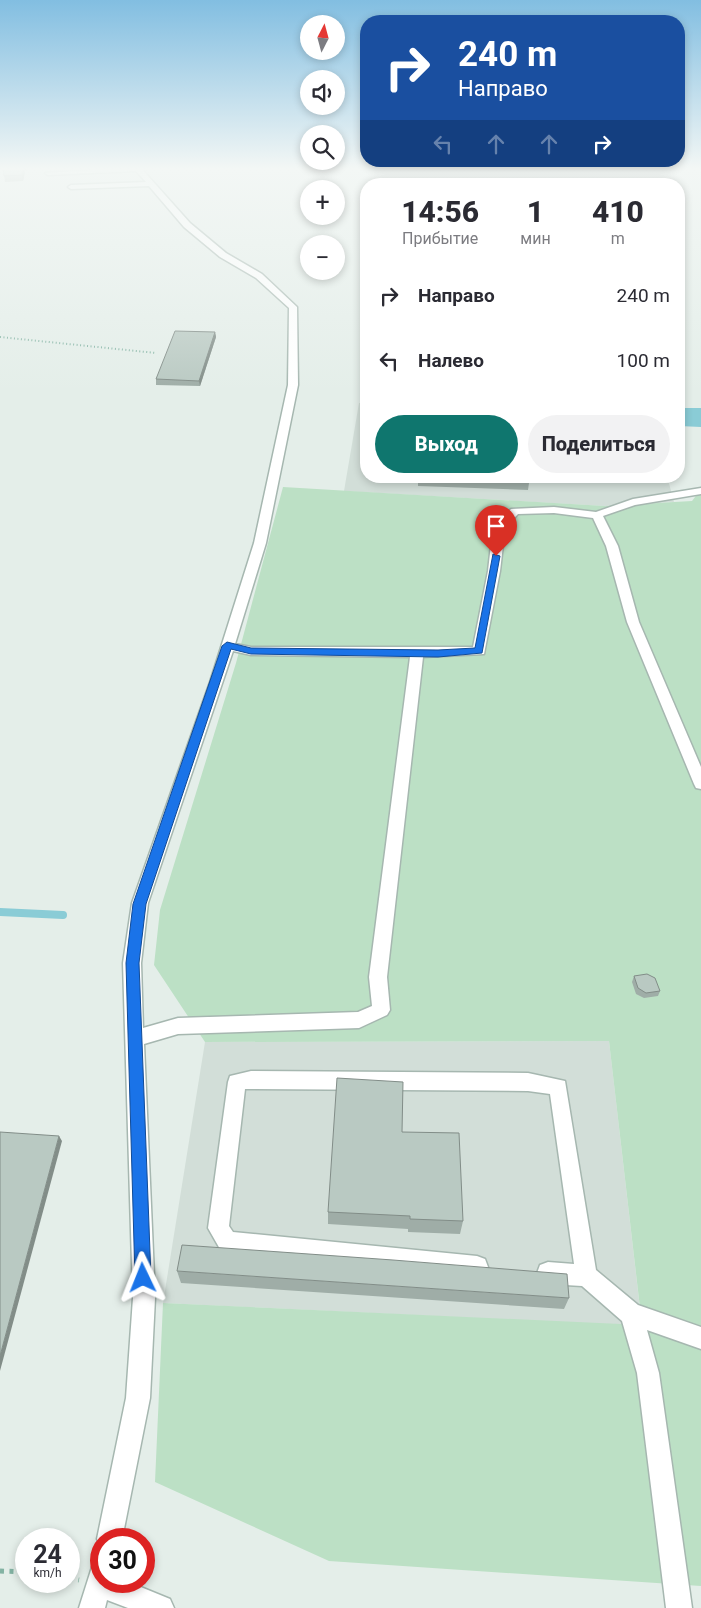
<!DOCTYPE html>
<html lang="ru">
<meta charset="utf-8">
<style>
:root{--surface:#fff;--page:#f2f2f3;--text:#2b2b33;--muted:#7c7c81;--accent:#0f766e}
body{margin:0;font-family:Roboto,sans-serif;background:var(--page);color:var(--text);height:100vh;display:flex;flex-direction:column;font-size:19px;white-space:nowrap}
*{box-sizing:border-box;margin:0}
p{font-size:16px;color:var(--muted)}
.icon{flex:none;width:28px;height:28px;fill:none;stroke:currentColor;stroke-width:2;stroke-linecap:round;stroke-linejoin:round}
.map{position:relative;flex:1;overflow:hidden}
.drawer{position:absolute;left:360px;top:178px;width:325px;height:305px;display:flex;flex-direction:column;background:var(--surface);border-radius:20px;box-shadow:0 2px 8px #0003}
.drawer>*{flex:none}
.top-card{position:absolute;left:360px;top:15px;width:325px;height:152px;border-radius:20px;box-shadow:0 2px 8px #0003;background:#1a4fa0;color:#fff;overflow:hidden}
.needle{width:32px;rotate:6deg}
.buttons{position:absolute;left:300px;top:15px;display:grid;gap:10px}
.buttons a{display:grid;place-items:center;width:45px;height:45px;border-radius:50%;background:var(--surface);box-shadow:0 2px 8px #0003;font-size:25px}
.speed{position:absolute;left:15px;top:1528px;display:flex;gap:10px;font-size:25px;font-weight:700;text-align:center}
.speed>*{display:grid;place-content:center;width:65px;height:65px;border-radius:50%;background:var(--surface);box-shadow:0 2px 8px #0003;line-height:1}
.speed small{font-size:12px;font-weight:400}
.speed .limit{border:8px solid #d22;background:#fff;color:#111}
.pin{position:absolute;display:grid;place-items:center;width:42px;height:42px;color:#fff;margin:-51px -21px;border-radius:50% 50% 50% 0;rotate:-45deg;box-shadow:0 0 5px #0007}
.pin .icon{rotate:45deg}
.me{position:absolute;width:55px;margin:-28px;rotate:358deg;stroke-linejoin:round;filter:drop-shadow(0 0 4px #0008)}
.turn{display:flex;align-items:center;gap:18px;height:105px;padding:0 15px;font-size:22px}
.turn .icon{width:65px;height:65px;stroke-width:2.5}
.turn b{display:block;font-size:35px;line-height:42px}
.lanes{display:flex;align-items:center;height:48px;padding:0 15px;background:#0003;justify-content:center;gap:25px;direction:ltr}
.lanes .off{opacity:.35}
.eta{display:flex;justify-content:space-evenly;align-items:center;height:85px;text-align:center}
.eta b{font-size:30px;font-weight:800;line-height:35px}
.button{display:flex;gap:10px;margin-top:auto;padding:10px 15px}
.button a{flex:1;height:58px;border-radius:30px;background:var(--accent);color:#fff;font-size:20px;font-weight:800;line-height:58px;text-align:center}
.button a+a{background:var(--page);color:var(--text)}
ul{padding:0;list-style:none}
li{display:flex;align-items:center;gap:15px;height:65px;padding:0 15px}
li div{flex:1}
li b{display:block;font-size:19px}
li em{font-style:normal}
.map>svg:first-child{display:block}
.built{fill:#d2ded8}
.green{fill:#bce0c5}
.water{fill:#8accd6}
.lines{fill:none;stroke-linecap:round;stroke-linejoin:round}
.stream{stroke:#8accd6;stroke-width:8}
.minor-casing{stroke:#a6b7b0;stroke-width:3}
.path-far1{stroke:#83b3a3;stroke-width:2;stroke-dasharray:1 2.5;stroke-linecap:butt}
.path{stroke:#83b3a3;stroke-width:5;stroke-dasharray:4 5.5;stroke-linecap:butt}
.minor{fill:#fff;fill-rule:evenodd}
.wall{fill:#9fada7}
.shaded-wall{fill:#828d88}
.building{fill:#b9c9c2;stroke:#828d88}
.route{fill:#1a73e8;stroke:#114b97}
</style>
<div class="map">
<svg width="701" height="1608" viewBox="0 0 701 1608">
<rect width="100%" height="100%" fill="#e4eee9"/>
<g class="built">
<polygon points="359,403 366,403 366,476 667,476 674,502 605,506 344,491"/>
<polygon points="609,1041 642,1326 163,1303 205,1042"/>
</g>
<polygon class="green" points="283,487 605,506 692,501 701,489 701,1586 329,1561 155,1482 163,1303 642,1325 609,1041 205,1042 154,965 160,910 236,663"/>
<polygon class="water" points="679,408 701,408 701,427 679,426"/>
<g class="lines">
<polyline class="stream" points="0,912 63,915"/>
<defs>
<g id="minor">
<path d="M140 167 190 223 226 253 262 274 297 307 298 385 266 543 235 644 251 647H473L488 571 493 527 511 509 554 507 596 512 633 499 701 488V494L635 505 603 516 618 546 639 622 701 767V789L696 788 694 784 627 622 606 546 593 518 554 513 518 514 505 528 500 571 484 654 423 657 387 977 390 1010 387 1015 359 1028 178 1034 144 1044 155 1298 150 1398 122 1539H101V1548L97 1539 126 1398 133 1298 123 963 132 903 210 682 254 543 288 385 289 308 256 278 220 257 184 227 149 186 71 189 68 187 71 185 146 182 136 171 48 175 45 173ZM233 651 251 655 410 657 369 977 372 1006 358 1012 178 1018 143 1028 141 963 148 903Z"/>
<polygon points="251,1071 528,1073 565,1081 596,1270 638,1305 701,1327 701,1349 647,1330 659,1373 692,1608 666,1608 637,1373 622,1321 582,1286 548,1284 540,1281 537,1273 540,1265 548,1262 574,1264 550,1094 528,1091 245,1089 229,1226 233,1232 477,1256 485,1259 488,1267 485,1275 477,1278 227,1252 220,1249 208,1228 228,1082 230,1076"/>
<polygon points="101,1563 101,1581 126,1581 170,1599 174,1608 128,1608 107,1600 105,1608 79,1608 92,1567"/>
</g>
</defs>
<use href="#minor" class="minor-casing"/>
<polyline class="path-far1" points="0,337 156,353"/>
<g class="path">
<polyline points="0,1571 26,1572"/>
<polyline points="69,1578 79,1580"/>
</g>
<use href="#minor" class="minor"/>
</g>
<g class="wall">
<polygon points="3,167 26,167 23,181 5,182"/>
<polygon points="215,332 216,337 200,386 156,385 156,379"/>
<polygon points="418,476 530,476 528,490 418,486"/>
<polygon points="634,976 660,991 658,996 644,998 636,994 632,982"/>
<polygon points="402,1132 463,1221 460,1234 408,1232 408,1229 328,1224 328,1212"/>
<polygon points="177,1271 569,1298 564,1309 181,1283"/>
</g>
<g class="shaded-wall">
<polygon points="24,167 26,167 23,181 22,175"/>
<polygon points="215,332 216,337 200,386 199,381"/>
<polygon points="59,1136 62,1141 0,1371 0,1356"/>
</g>
<g class="building">
<polygon points="3,167 24,167 22,175 4,176"/>
<polygon points="175,331 215,332 199,381 156,379"/>
<polygon points="647,974 655,978 660,991 646,993 638,988 634,976"/>
<polygon points="337,1078 403,1082 402,1132 459,1133 463,1221 410,1219 410,1216 328,1212"/>
<polygon points="0,1132 59,1136 0,1356"/>
<polygon points="182,1245 393,1260 567,1274 569,1298 177,1271"/>
</g>
<linearGradient id="sky" x2="0" y2="1"><stop stop-color="#82bee1"/><stop offset="0.43" stop-color="#f3f7f5"/><stop offset="1" stop-color="#f3f7f5" stop-opacity="0"/></linearGradient>
<rect width="701" height="392" fill="url(#sky)"/>
<polygon class="route" points="493,554 500,556 482,653 438,657 251,654 231,649 146,904 139,963 151,1278 149,1284 143,1286 137,1284 135,1278 126,963 133,904 222,646 227,642 251,648 438,650 475,648"/>
</svg>
<div class="buttons">
<a><svg class="needle" viewBox="-14 -14 28 28"><path d="M0-13l5 13h-10z" fill="#e53935"/><path d="M0 13l5-13h-10z" fill="#7c7c81"/></svg></a>
<a><svg class="icon" aria-label="sound" viewBox="0 0 24 24"><path d="M4 9h4l5-4v14l-5-4H4zM17 9q2 3 0 6"/></svg></a>
<a><svg class="icon" aria-label="search" viewBox="0 0 24 24"><circle cx="10" cy="10" r="6"/><path d="M15 15l6 6"/></svg></a>
<a>+</a>
<a>−</a>
</div>
<div class="speed"><div>24<small>km/h</small></div><div class="limit">30</div></div>
<div class="pin" style="left:496px;top:556px;background:#d93025"><svg class="icon" aria-label="arrive" viewBox="0 0 24 24"><path d="M6 21V4h12l-3 4 3 4H6"/></svg></div>
<svg class="me" style="left:143px;top:1278px" viewBox="-20 -20 40 40"><path d="M0-17L14 15 0 8-14 15z" fill="#1a73e8" stroke="#fff" stroke-width="4"/></svg>
<div class="top-card">
<div class="turn"><svg class="icon" aria-label="right" viewBox="0 0 24 24"><path d="M7 20v-9h11M14 6l5 5-5 5"/></svg><div><b>240 m</b>Направо</div></div>
<div class="lanes"><svg class="icon off" aria-label="left" viewBox="0 0 24 24"><path d="M17 20v-9H6M10 6l-5 5 5 5"/></svg><svg class="icon off" aria-label="ahead" viewBox="0 0 24 24"><path d="M12 20V5M6 11l6-6 6 6"/></svg><svg class="icon off" aria-label="ahead" viewBox="0 0 24 24"><path d="M12 20V5M6 11l6-6 6 6"/></svg><svg class="icon" aria-label="right" viewBox="0 0 24 24"><path d="M7 20v-9h11M14 6l5 5-5 5"/></svg></div>
</div>
<section class="drawer">
<div class="eta">
<div><b>14:56</b><p>Прибытие</p></div>
<div><b>1</b><p>мин</p></div>
<div><b>410</b><p>m</p></div>
</div>
<ul>
<li><svg class="icon" aria-label="right" viewBox="0 0 24 24"><path d="M7 20v-9h11M14 6l5 5-5 5"/></svg><div><b>Направо</b></div><em>240 m</em></li>
<li><svg class="icon" aria-label="left" viewBox="0 0 24 24"><path d="M17 20v-9H6M10 6l-5 5 5 5"/></svg><div><b>Налево</b></div><em>100 m</em></li>
</ul>
<div class="button"><a>Выход</a><a>Поделиться</a></div>
</section>
</div>
